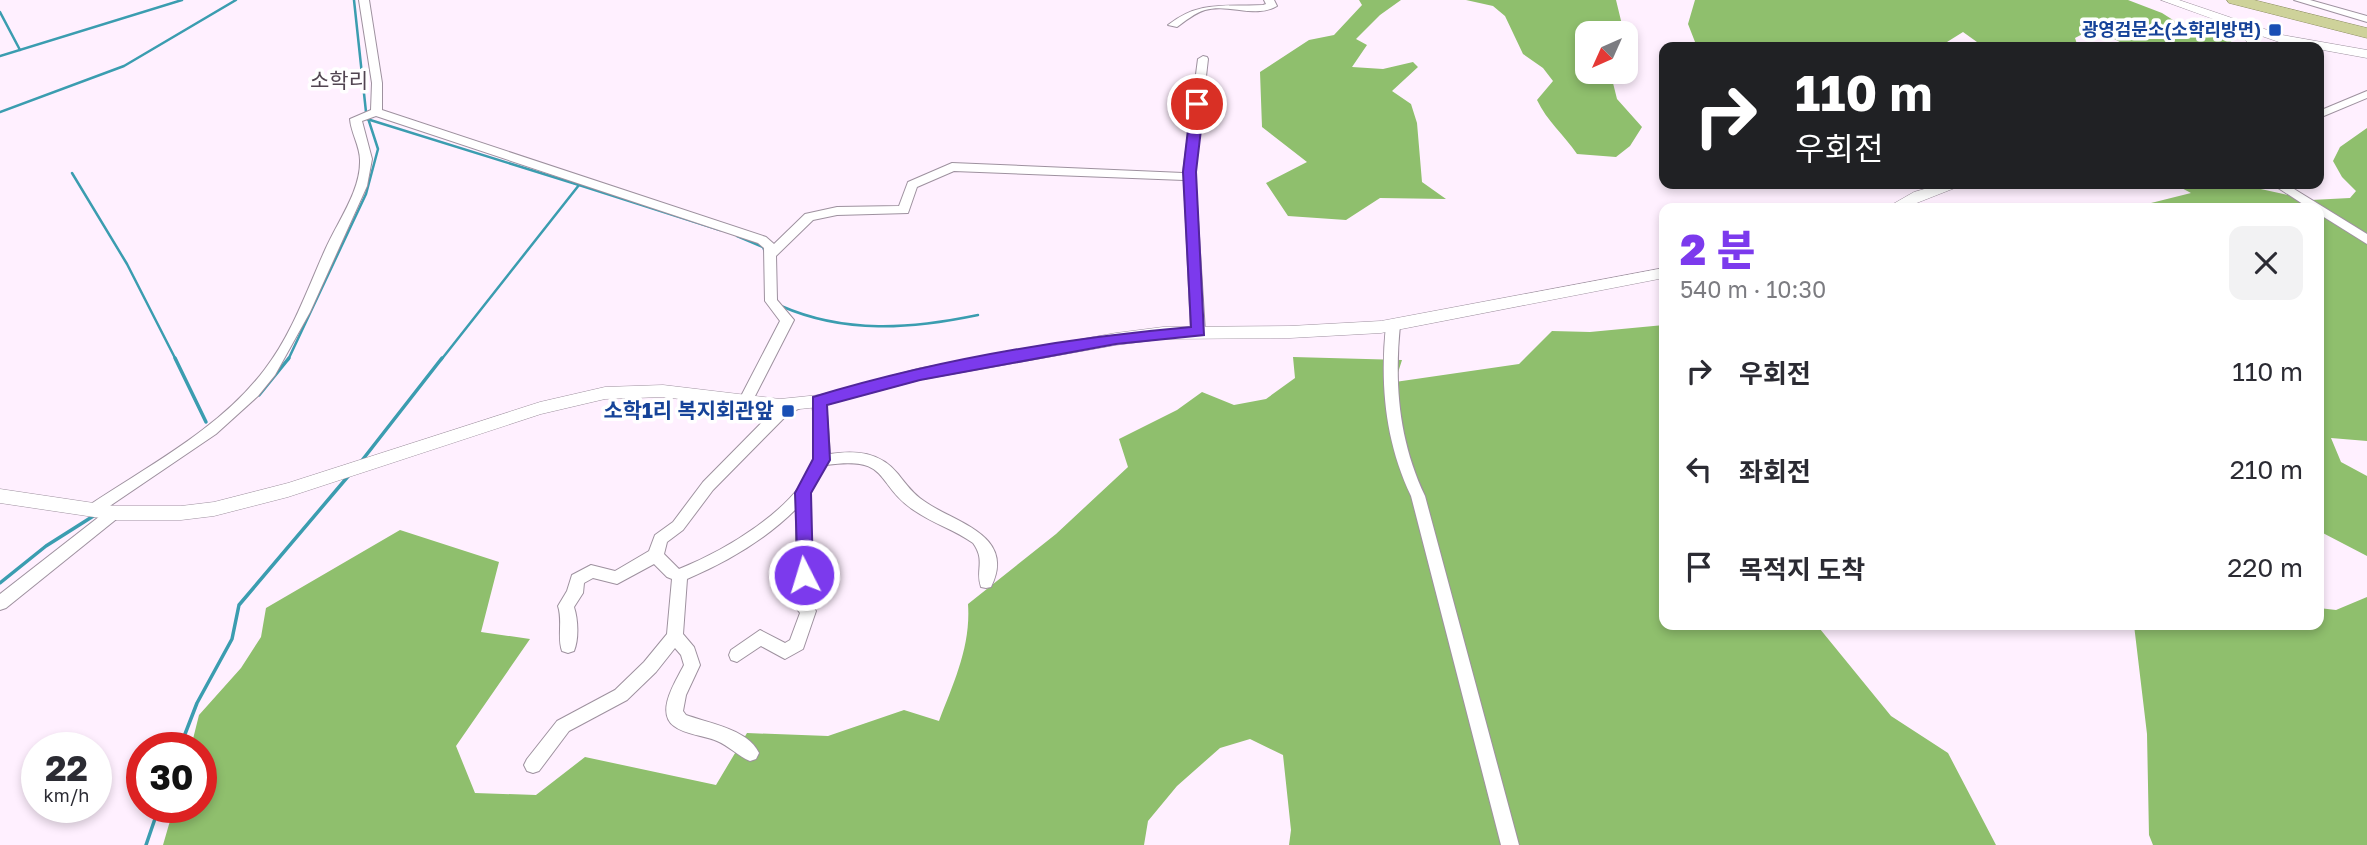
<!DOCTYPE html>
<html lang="ko">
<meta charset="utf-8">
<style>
:root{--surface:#fff;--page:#f2f2f3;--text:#2b2b33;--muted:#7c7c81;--accent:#7c3aed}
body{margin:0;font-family:"Golos Text","Noto Sans KR",sans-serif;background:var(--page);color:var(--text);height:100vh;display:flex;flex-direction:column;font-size:26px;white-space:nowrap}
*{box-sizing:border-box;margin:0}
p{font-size:23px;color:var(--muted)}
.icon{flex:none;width:38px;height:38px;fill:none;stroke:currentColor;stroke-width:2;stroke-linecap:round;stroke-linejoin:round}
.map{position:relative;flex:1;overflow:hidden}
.drawer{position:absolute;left:1659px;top:203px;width:665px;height:427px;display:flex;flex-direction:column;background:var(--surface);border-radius:14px;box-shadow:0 4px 10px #0003}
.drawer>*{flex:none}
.banner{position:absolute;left:1659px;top:42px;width:665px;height:147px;border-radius:14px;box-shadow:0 4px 10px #0003;background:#202124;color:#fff;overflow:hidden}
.needle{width:46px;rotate:225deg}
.fabs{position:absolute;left:1575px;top:21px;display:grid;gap:14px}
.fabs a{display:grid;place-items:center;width:63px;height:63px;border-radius:14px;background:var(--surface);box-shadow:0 4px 10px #0003;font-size:35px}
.speed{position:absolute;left:21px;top:732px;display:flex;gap:14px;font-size:35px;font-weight:700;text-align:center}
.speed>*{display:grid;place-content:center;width:91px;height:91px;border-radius:50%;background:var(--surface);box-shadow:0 4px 10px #0003;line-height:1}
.speed small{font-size:18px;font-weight:400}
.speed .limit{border:10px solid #d22;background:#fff;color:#111}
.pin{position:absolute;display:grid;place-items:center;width:60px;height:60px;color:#fff;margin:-30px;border:4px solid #fff;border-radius:50%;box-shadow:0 2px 7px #0007}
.me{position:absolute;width:77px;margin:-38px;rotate:355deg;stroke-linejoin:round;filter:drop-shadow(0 0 5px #0008)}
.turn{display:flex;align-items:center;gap:24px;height:147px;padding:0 21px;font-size:32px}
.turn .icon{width:91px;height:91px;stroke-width:2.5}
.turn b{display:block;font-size:49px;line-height:60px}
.round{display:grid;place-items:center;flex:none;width:74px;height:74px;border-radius:14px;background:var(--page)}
.headline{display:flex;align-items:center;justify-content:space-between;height:119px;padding:0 21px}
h1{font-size:42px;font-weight:800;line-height:52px;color:var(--accent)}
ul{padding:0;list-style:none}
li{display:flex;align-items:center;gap:21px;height:98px;padding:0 21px}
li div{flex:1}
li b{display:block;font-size:26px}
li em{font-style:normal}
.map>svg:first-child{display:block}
.forest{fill:#8fbf6d}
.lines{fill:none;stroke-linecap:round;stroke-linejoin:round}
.stream-far1{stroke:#3b9db0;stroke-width:2.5}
.stream{stroke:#3b9db0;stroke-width:3.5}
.minor-casing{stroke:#9e919f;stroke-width:2}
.tertiary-casing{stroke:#9e919f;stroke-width:1}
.trunk-casing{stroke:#8c8d61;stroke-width:1}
.minor{fill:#fff;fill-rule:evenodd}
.tertiary{fill:#fff;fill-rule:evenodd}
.trunk{fill:#ced29a;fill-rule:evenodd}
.route{fill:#7c3aed;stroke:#51269a;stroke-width:2}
.transit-dot{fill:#1a4fb4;stroke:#fff;stroke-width:2.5}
.labels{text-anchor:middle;stroke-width:7;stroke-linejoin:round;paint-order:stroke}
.far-transit-label{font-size:18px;font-weight:bold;fill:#164399;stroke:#fff;text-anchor:end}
.far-quarter-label{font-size:21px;fill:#514551;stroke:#fff}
.transit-label{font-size:21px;font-weight:bold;fill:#164399;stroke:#fff;text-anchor:end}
</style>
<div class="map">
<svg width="2367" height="845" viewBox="0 0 2367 845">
<rect width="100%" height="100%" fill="#fff0ff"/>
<g class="forest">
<polygon points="1359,0 1401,0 1380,15 1356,39 1367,45 1352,67 1383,69 1413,62 1418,67 1392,91 1411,104 1417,123 1422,182 1446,199 1380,198 1346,220 1288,216 1266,183 1307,162 1262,127 1260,72 1309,40 1334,35 1362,5"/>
<path d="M1466 0H1616L1624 33H1587V72H1616L1611 75 1617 99 1642 127 1630 146 1616 157 1577 154C1564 135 1547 121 1537 100L1553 81 1543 68 1523 54 1505 16 1493 6Z"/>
<polygon points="1695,0 2128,0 2162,13 2184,27 2221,30 2236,47 2129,47 2094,28 2075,38 2078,47 1984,47 1963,32 1939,47 1697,47 1688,24"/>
<polygon points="2367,128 2367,441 2331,438 2341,462 2367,476 2367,556 2319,531 2319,208 2131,208 2191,193 2174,184 2238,184 2311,200 2350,198 2356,191 2342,177 2333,161 2340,147"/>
<path d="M1664 325V625H1824L1820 629 1891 716 1948 753 1996 845H1289L1291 830 1283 755 1250 739 1220 748 1177 786 1148 821 1144 845H163L174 807H201V747H191L199 715 241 668 261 637 266 608 400 530 499 562 481 632 530 639 456 746 475 793 536 795 585 757 716 785 747 733 828 736 904 710 939 721C954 682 971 646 968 604L1056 534 1128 467 1119 439 1177 410 1202 392 1234 405 1266 399 1295 378 1293 357 1402 360 1395 382 1519 364 1552 331 1590 332Z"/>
<polygon points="2367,597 2367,845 2153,845 2149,835 2147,734 2134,625 2319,625 2319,608 2336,610"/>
</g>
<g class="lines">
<g class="stream-far1">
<polyline points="0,12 20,50"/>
<polyline points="0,56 182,0"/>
<polyline points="0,112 124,66 236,0"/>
<polyline points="367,119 579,185 441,360"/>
<polyline points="72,173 127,264 176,360"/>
<polyline points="579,185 720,230"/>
<polyline points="737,236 763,247 765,252"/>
<path d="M781 306C845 334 911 329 978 315"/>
<polyline points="288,360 366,194 378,149 366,112 354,0"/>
</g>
<g class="stream">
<polyline points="175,358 206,422"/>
<polyline points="259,395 289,358"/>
<polyline points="360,463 442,358"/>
<polyline points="0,583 46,546 95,515"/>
<polyline points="180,747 197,703 232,639 239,605 350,474"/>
<polyline points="146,845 159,807"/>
</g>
<defs>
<g id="minor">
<path d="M359 0H369L382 83V110L766 237 774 244 805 214 837 207 899 206 908 182 952 163 1183 173 1198 59 1203 56 1207 57 1208 59 1195 172 1205 332 1198 337 1191 332 1184 180 954 171 917 187 908 213 837 215 813 220 776 256 777 300 794 320 753 400 746 405 739 400 780 321 765 301 764 248 758 243 376 116 362 121 372 159 367 186 310 312 275 375 258 396 216 434 98 514H88L86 510 88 506C149 465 220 429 265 369 292 334 307 290 325 250 337 222 361 191 360 160 360 146 351 133 350 119L371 110 372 83Z"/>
<path d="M1264 0H1274L1277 6C1256 19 1228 3 1205 10 1195 13 1185 21 1177 27L1168 25C1200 0 1224 7 1263 5L1266 4Z"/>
<polygon points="2294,0 2310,0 2367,16 2367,22"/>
<polygon points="2367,91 2367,98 2319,118 2319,111"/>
<polygon points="2272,184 2286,184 2367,234 2367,244 2319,214 2319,208 2309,208"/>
<path d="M1393 320 1400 325C1394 385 1399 441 1425 496L1519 845H1501L1411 496C1385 441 1380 385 1386 325Z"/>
<path d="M819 396 826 401 830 454C856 450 880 452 898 474 906 484 913 494 924 501 954 523 1017 534 991 587L986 588 981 587C975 570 986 561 973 543 955 530 934 524 915 511 873 483 892 456 826 465L810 493 812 575 804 596 816 611 803 649 785 659 761 646 737 662 731 660 729 655 731 650 760 630 785 643 790 640 800 613 788 598 796 575V509C765 540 727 562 687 579L683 634 694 647 700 665 686 695 683 711 686 715C708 723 748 729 759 753L756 759 750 761C738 756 729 746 717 741 704 735 685 735 674 726 655 712 676 681 684 665L681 655 675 648 656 672 627 700 569 731 539 771 533 773 527 771 524 765 527 759 557 721 615 690 644 662 667 634 672 579 667 577 654 564 617 584 593 578 584 583 583 593 574 607C578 619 579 639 574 651L568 653 562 651C557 637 563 621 558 606L567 591 572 575 591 565 615 571 649 551 655 535 673 522 703 482 778 406 797 398 802 399 804 403 802 407 788 414 713 490 683 530 667 542 664 554 679 569C724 551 797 509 814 461 820 443 813 420 812 401Z"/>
<polygon points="114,507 119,509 121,513 119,517 6,608 0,610 0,594 109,509"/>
</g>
<g id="tertiary">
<polygon points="2161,0 2179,0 2282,35 2367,50 2367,58 2279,42 2253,33 2262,47 2250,47 2245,39 2231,32 2232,26"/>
<polygon points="1942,184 1965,184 1904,208 1886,208 1914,192"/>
<polygon points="1664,268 1664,278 1381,333 1290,338 1163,339 1116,345 920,380 819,407 780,411 663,397 605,399 541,414 288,497 214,516 181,520 114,520 0,503 0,489 114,506 181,506 214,502 288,483 540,402 605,387 663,385 780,399 819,395 920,368 1116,333 1163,327 1290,326 1381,321"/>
</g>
<polygon id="trunk" points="2227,0 2254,0 2367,28 2367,38 2229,3"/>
</defs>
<use href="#minor" class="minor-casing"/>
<use href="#tertiary" class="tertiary-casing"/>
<use href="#trunk" class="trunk-casing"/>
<use href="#minor" class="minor"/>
<use href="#tertiary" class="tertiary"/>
<use href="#trunk" class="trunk"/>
</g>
<path class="route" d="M1197 100 1204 104 1196 172 1204 335 1116 344 920 380 827 405 830 460 811 493 813 575 811 580H798L795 493 813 459V397C935 360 1064 338 1191 327L1183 172 1191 104Z"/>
<g class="transit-dot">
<rect x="2268" y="23" width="14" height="14" rx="3.5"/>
<rect x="781" y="404" width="14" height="14" rx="3.5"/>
</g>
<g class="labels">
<g class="far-transit-label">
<text x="2261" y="36">광영검문소(소학리방면)</text>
</g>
<g class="far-quarter-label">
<text x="339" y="88">소학리</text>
</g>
<g class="transit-label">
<text x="774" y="418">소학1리 복지회관앞</text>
</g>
</g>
</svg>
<div class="fabs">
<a><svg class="needle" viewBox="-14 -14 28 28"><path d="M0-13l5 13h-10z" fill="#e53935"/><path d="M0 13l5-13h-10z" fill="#7c7c81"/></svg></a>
</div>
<div class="speed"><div>22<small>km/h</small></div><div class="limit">30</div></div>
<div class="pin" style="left:1197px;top:104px;background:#d93025"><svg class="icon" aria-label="arrive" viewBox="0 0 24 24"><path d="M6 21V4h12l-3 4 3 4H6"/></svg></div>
<svg class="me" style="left:804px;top:575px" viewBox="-20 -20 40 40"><circle r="17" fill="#7c3aed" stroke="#fff" stroke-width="3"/><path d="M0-11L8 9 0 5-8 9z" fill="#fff"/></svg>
<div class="banner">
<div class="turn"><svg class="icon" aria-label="right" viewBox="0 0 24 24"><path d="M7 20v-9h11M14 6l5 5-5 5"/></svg><div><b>110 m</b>우회전</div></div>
</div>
<section class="drawer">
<div class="headline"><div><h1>2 분</h1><p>540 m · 10:30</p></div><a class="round"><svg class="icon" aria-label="close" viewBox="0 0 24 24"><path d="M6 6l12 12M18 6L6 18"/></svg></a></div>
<ul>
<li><svg class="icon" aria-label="right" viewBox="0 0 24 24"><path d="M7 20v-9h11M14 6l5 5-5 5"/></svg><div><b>우회전</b></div><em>110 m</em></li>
<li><svg class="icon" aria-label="left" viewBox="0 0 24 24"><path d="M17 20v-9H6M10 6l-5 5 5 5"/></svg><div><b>좌회전</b></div><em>210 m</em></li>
<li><svg class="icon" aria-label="arrive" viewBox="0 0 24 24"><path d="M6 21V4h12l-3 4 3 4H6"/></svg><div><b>목적지 도착</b></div><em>220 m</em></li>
</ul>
</section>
</div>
